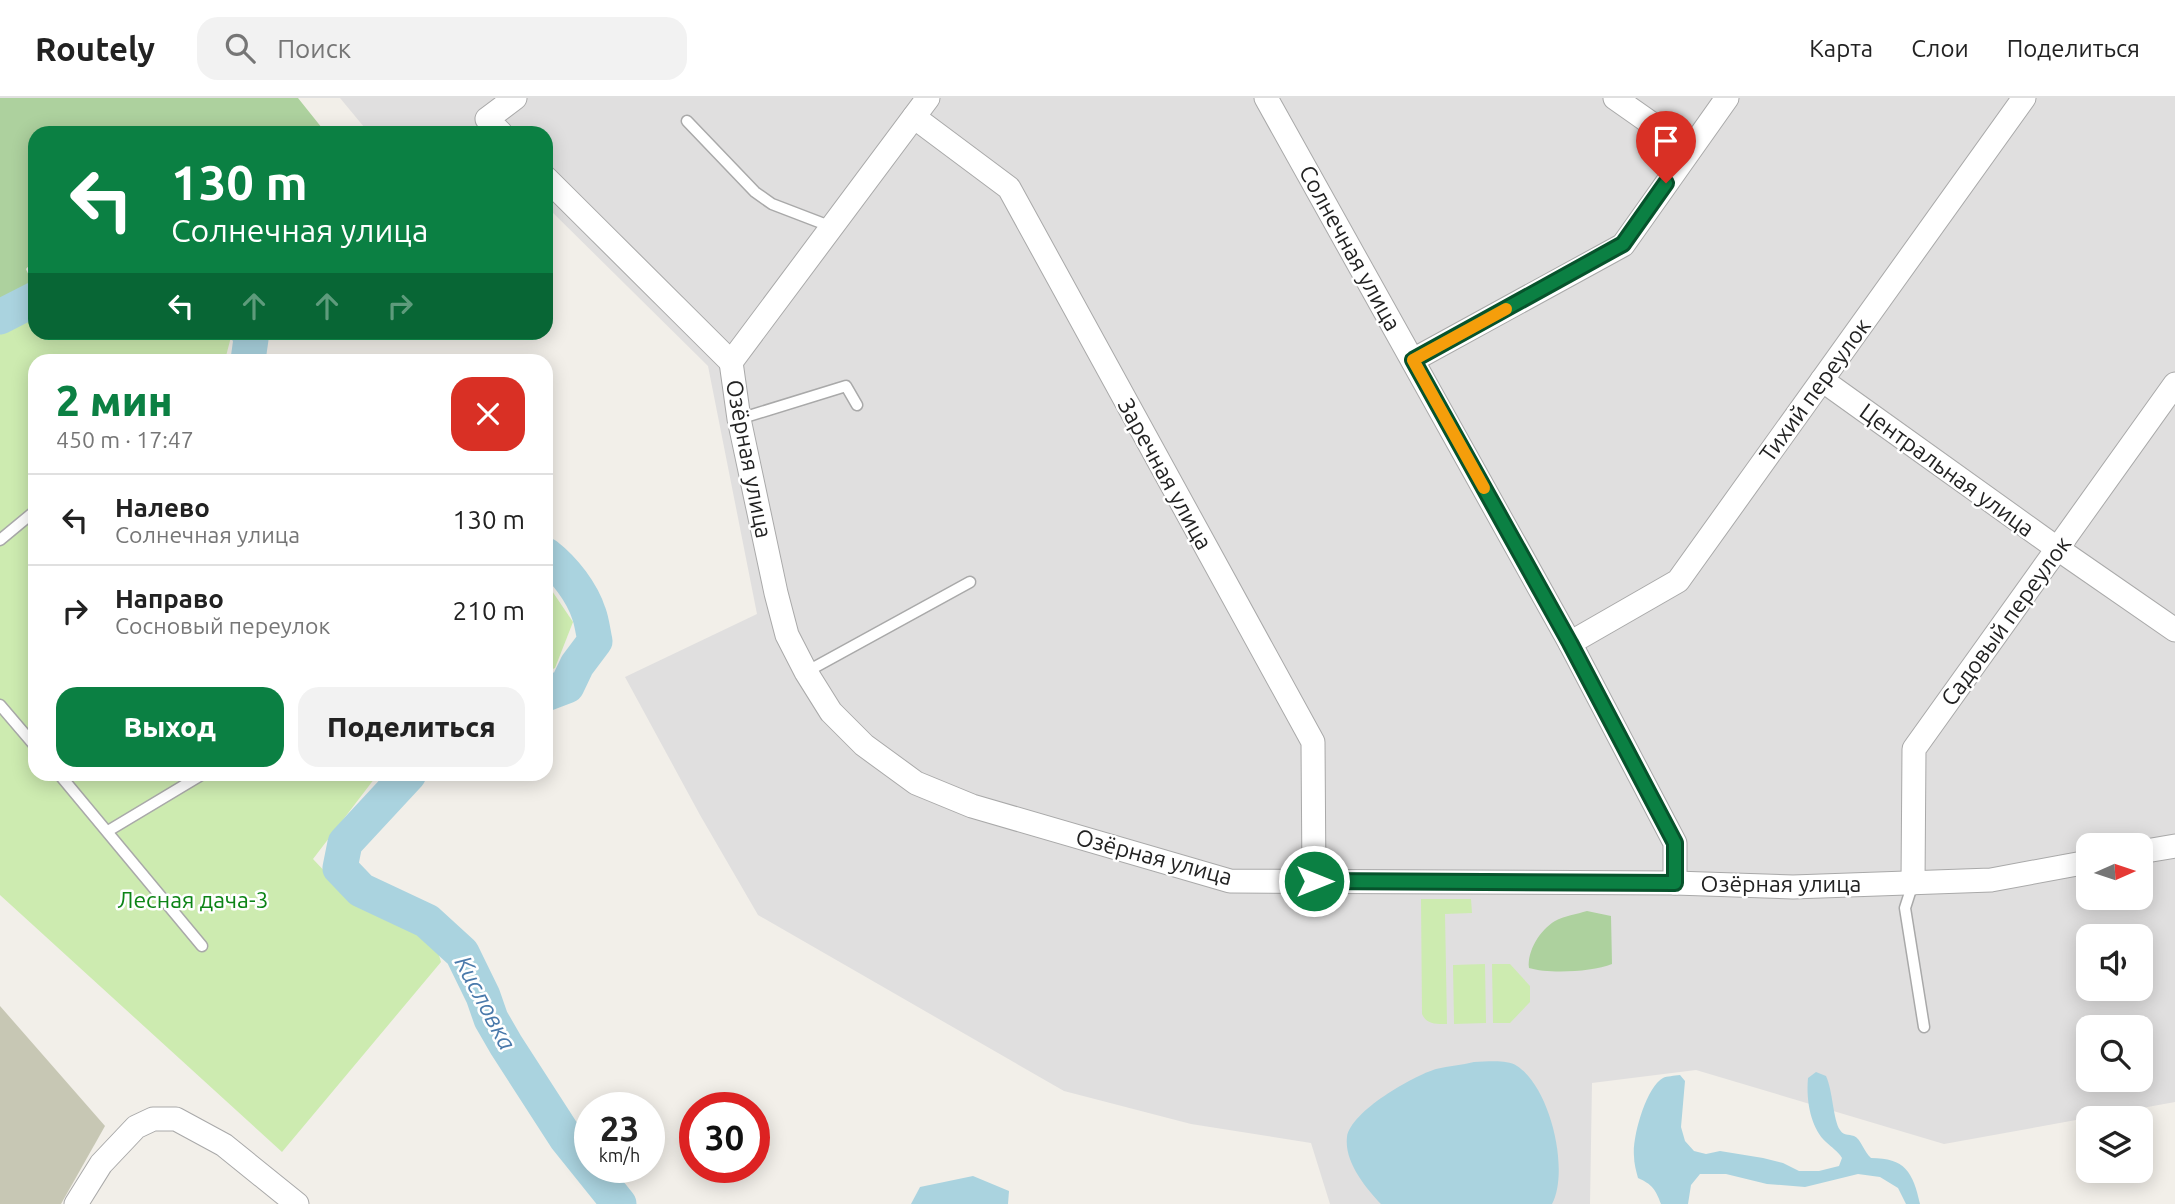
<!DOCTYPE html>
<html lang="ru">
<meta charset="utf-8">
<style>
:root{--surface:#fff;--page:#f2f2f2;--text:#222;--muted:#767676;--line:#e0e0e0;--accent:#0b8043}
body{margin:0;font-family:Ubuntu,sans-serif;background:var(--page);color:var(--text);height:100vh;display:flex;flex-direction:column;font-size:26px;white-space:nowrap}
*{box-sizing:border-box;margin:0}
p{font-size:23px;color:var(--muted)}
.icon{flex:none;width:38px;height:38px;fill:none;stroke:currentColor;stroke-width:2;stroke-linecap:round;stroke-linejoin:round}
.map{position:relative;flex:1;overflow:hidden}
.drawer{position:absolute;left:28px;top:256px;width:525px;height:427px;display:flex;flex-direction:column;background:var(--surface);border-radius:21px;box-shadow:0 4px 18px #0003}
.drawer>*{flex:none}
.guide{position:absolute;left:28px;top:28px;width:525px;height:214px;border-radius:21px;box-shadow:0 4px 18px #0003;background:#0b8043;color:#fff;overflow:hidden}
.needle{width:46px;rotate:87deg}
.fabs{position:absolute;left:2076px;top:735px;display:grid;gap:14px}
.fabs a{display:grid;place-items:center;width:77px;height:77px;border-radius:14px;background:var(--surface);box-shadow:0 4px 18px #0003;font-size:35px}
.speed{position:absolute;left:574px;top:994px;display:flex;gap:14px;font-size:35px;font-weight:700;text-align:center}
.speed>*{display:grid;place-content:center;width:91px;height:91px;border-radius:50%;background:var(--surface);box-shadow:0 4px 18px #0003;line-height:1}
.speed small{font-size:18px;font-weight:400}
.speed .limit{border:10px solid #d22;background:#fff;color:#111}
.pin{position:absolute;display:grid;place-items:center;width:60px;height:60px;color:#fff;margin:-72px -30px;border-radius:50% 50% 50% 0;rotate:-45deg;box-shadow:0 0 7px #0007}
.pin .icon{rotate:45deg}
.me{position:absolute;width:77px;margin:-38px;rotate:90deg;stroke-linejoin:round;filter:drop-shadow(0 0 5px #0008)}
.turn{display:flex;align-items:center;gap:24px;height:147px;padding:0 28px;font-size:32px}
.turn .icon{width:91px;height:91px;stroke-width:2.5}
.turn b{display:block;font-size:49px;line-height:60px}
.lanes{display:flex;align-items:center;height:66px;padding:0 28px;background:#0003;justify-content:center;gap:35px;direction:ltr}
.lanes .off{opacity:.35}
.round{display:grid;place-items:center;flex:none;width:74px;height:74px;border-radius:21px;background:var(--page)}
.summary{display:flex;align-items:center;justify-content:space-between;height:119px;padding:0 28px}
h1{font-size:42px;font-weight:800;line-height:52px;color:var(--accent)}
.button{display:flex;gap:14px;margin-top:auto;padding:14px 28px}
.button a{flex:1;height:80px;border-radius:21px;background:var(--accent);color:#fff;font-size:28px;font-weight:800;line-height:80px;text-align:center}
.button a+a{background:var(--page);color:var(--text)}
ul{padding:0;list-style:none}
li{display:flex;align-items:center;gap:21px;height:91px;padding:0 28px;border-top:2px solid var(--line)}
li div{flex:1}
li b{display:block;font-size:26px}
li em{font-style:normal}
header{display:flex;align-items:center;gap:42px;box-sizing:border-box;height:98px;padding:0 35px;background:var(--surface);border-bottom:2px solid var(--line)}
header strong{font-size:33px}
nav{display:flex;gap:38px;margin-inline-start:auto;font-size:24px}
.search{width:490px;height:63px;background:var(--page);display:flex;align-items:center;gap:18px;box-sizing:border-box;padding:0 24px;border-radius:21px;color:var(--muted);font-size:26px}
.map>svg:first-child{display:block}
.residential{fill:#e0dfdf;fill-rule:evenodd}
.construction{fill:#c7c7b4}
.grass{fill:#cdebb0}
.forest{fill:#add19e}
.water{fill:#aad3df}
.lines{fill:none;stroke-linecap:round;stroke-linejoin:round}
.river{stroke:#aad3df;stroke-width:35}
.lane-casing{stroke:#a9a9a9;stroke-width:13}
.street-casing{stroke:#a9a9a9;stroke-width:25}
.lane{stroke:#fff;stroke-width:10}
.street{stroke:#fff;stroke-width:23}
.route-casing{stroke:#07532c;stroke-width:18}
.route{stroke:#0b8043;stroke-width:12}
.slow{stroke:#f59e0b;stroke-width:12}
.labels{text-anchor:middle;stroke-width:5;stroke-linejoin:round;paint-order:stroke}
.street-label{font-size:23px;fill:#222;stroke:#fff}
.park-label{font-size:23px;fill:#0c8416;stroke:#fff}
.water-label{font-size:24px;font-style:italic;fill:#4a7aab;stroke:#fff}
</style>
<header>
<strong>Routely</strong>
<div class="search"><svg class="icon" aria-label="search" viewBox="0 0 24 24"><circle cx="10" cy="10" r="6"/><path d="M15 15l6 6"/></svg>Поиск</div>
<nav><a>Карта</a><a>Слои</a><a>Поделиться</a></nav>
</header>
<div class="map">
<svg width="2175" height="1106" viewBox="0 0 2175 1106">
<rect width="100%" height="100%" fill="#f2efe9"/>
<path class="residential" d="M340 0H2175V1004L1944 1046 1696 972 1592 985 1590 1106H1330L1311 1045 1191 1026 1064 993 758 817 700 717 625 579 757 516 708 268 546 108V35H369ZM2088 747H2140V800H2088ZM2088 838H2140V891H2088ZM2088 929H2140V982H2088Z"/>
<polygon class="construction" points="0,908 105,1028 61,1106 0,1106"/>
<g class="grass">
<polygon points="35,209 35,234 232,235 225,262 35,262 35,676 378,676 313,761 348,798 433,837 441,864 282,1054 0,797 0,224"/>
<polygon points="546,484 573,524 555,570 546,574"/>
<path d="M1421 801H1471L1472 815 1445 816 1447 926C1437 926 1427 927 1422 916Z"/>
<polygon points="1485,866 1486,925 1454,926 1453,867"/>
<polygon points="1492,866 1510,866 1530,888 1530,904 1510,925 1493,925"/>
</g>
<g class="forest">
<polygon points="0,0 298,0 326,35 35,35 35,161 26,171 33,187 0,203"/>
<path d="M1587 813 1611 818 1612 866C1592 874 1549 876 1529 870 1527 853 1540 832 1555 823 1564 818 1577 816 1587 813Z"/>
</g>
<g class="water">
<path d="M1474 964C1487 964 1506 961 1517 968 1550 989 1570 1072 1552 1106H1381C1366 1090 1344 1064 1347 1039 1351 1013 1413 978 1436 971 1449 968 1462 967 1474 964Z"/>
<path d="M1816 974 1826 978C1833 993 1833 1022 1840 1032 1844 1038 1848 1036 1854 1038 1861 1041 1864 1054 1871 1060 1905 1060 1913 1074 1920 1106H1906L1898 1090 1880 1079 1858 1076 1805 1089 1767 1086 1726 1076H1700L1691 1087 1688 1106H1661C1656 1092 1652 1086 1638 1080 1636 1073 1634 1065 1634 1058 1632 1040 1646 989 1663 980 1667 978 1674 978 1680 977L1685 983 1681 1029 1685 1043 1694 1053 1706 1056 1720 1053 1763 1060 1783 1065 1799 1073H1819L1839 1068 1842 1060C1838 1053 1832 1050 1826 1044 1810 1029 1806 1001 1808 980Z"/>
<polygon points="973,1078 1009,1093 1008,1106 911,1106 920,1089"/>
</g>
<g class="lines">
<g class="river">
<polyline points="0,219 35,201"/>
<polyline points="248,234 251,241 248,262"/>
<path d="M546 457C564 471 582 494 589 516 592 524 593 534 595 543L577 567 567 588 546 596"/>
<polyline points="409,676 345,745 340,770 361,792 427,823 462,855 483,898 491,921 506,947 566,1040 619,1106"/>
</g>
<defs>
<g id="lane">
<polyline points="687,23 755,94 772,106 832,129"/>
<polyline points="739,321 846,288 857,307"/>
<polyline points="0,442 35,413"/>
<polyline points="806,574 970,484"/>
<polyline points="0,607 35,648"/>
<polyline points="59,676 202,848"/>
<polyline points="108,733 203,676"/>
<polyline points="1913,785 1905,810 1924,929"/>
</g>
<g id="street">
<polyline points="1266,0 1570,545 1675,745 1675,785"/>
<polyline points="1615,0 1689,52"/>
<polyline points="914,19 1009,90 1313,644 1314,783"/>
<polyline points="501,35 487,21 515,0"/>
<polyline points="546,80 731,264"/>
<polyline points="1413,262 1623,147 1727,0"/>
<polyline points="731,264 739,321 776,495 787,537 806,574 831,614 864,647 916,685 972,708 1230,783 1675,785 1793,789 1991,782 2088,764"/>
<polyline points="731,264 928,0"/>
<polyline points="1822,282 2058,451 2175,532"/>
<polyline points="1570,545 1678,483 2024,0"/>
<polyline points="2140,754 2175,748"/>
<polyline points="1913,785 1914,651 2175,286"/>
<polyline points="76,1106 101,1066 136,1029 153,1021 176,1021 224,1047 297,1106"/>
</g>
</defs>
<use href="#lane" class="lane-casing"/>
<use href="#street" class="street-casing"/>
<use href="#lane" class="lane"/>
<use href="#street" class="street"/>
</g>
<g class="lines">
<defs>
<polyline id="route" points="1314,783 1675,785 1675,745 1570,545 1413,262 1623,146 1666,85"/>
</defs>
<use href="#route" class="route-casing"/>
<use href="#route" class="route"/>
<polyline class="slow" points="1484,390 1413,262 1506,211"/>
</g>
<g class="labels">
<g class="street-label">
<text transform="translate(1350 150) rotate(61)" y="8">Солнечная улица</text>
<text transform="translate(1815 292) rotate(-54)" y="8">Тихий переулок</text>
<text transform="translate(749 361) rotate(79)" y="8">Озёрная улица</text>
<text transform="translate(1947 372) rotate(36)" y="8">Центральная улица</text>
<text transform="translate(1165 376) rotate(61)" y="8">Заречная улица</text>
<text transform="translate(2006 523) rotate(-54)" y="8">Садовый переулок</text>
<text transform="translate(1154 759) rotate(15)" y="8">Озёрная улица</text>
<text x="1781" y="794">Озёрная улица</text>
</g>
<g class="park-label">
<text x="193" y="810">Лесная дача-3</text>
</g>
<g class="water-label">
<text transform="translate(485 905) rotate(62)" y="8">Кисловка</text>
</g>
</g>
</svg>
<div class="fabs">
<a><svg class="needle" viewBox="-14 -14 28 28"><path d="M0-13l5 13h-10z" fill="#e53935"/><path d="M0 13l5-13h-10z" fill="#767676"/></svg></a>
<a><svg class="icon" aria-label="sound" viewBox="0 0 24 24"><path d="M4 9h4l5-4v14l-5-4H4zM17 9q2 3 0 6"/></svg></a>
<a><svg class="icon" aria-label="search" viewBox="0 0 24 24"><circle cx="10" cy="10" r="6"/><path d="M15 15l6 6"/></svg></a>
<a><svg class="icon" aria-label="layers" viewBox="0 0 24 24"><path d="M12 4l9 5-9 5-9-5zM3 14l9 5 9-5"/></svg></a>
</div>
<div class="speed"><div>23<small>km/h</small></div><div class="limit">30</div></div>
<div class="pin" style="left:1666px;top:85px;background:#d93025"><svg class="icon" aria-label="arrive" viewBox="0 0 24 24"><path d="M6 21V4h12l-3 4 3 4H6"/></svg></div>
<svg class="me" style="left:1314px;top:783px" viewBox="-20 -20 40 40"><circle r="17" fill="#0b8043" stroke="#fff" stroke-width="3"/><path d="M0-11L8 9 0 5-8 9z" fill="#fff"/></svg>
<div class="guide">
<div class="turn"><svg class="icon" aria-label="left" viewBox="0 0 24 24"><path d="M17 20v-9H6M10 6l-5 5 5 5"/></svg><div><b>130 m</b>Солнечная улица</div></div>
<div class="lanes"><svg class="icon" aria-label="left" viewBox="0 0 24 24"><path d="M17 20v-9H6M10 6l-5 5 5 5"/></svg><svg class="icon off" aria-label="ahead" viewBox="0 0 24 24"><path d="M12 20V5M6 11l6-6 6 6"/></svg><svg class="icon off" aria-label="ahead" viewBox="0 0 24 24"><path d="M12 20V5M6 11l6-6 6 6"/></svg><svg class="icon off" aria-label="right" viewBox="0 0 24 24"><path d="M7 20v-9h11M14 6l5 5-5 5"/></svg></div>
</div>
<section class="drawer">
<div class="summary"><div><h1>2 мин</h1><p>450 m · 17:47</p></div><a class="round" style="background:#d93025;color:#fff"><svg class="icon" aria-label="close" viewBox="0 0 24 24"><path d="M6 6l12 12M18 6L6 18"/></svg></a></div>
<ul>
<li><svg class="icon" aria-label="left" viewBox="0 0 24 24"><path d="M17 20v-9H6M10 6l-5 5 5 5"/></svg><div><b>Налево</b><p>Солнечная улица</p></div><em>130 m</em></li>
<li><svg class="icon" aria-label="right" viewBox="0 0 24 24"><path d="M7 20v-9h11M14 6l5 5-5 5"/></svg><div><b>Направо</b><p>Сосновый переулок</p></div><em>210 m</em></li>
</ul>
<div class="button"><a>Выход</a><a>Поделиться</a></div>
</section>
</div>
